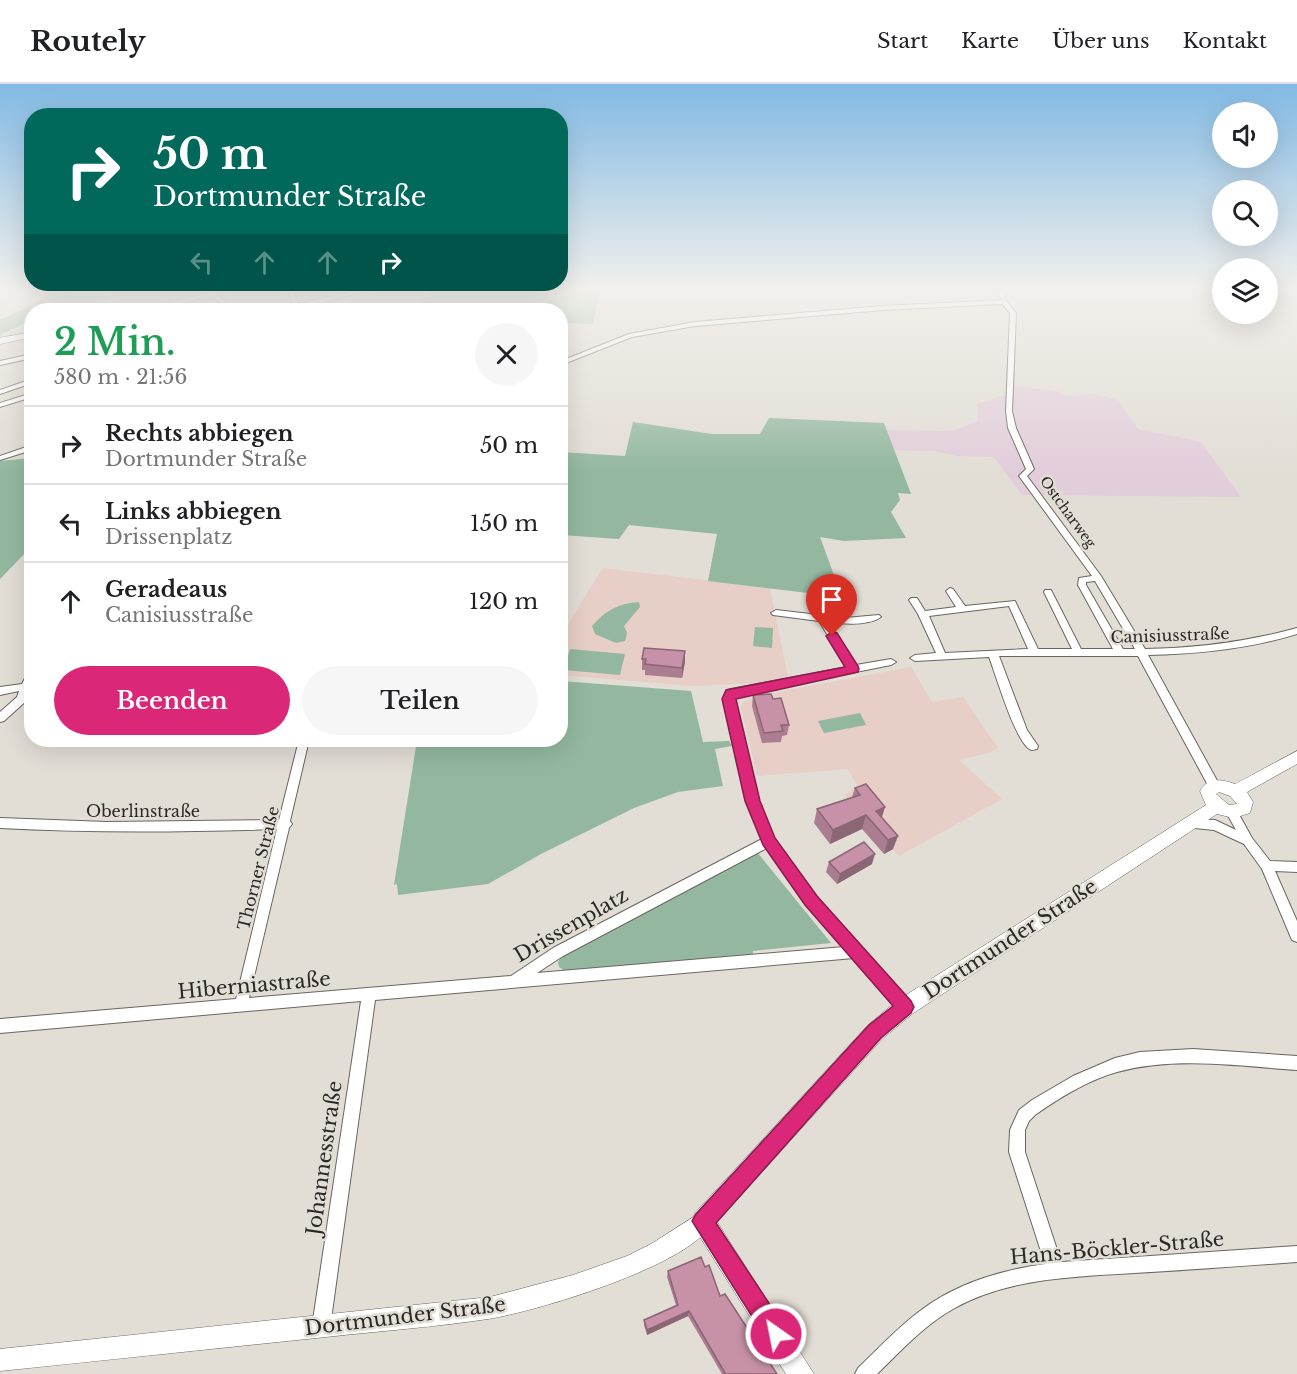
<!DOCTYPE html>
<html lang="de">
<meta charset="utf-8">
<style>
:root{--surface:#fff;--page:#f6f6f6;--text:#202124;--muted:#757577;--line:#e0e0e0;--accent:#db2777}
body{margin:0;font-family:"Libre Baskerville",serif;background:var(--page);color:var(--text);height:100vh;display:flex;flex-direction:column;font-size:22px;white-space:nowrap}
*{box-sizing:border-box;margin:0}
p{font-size:20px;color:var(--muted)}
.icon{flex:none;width:33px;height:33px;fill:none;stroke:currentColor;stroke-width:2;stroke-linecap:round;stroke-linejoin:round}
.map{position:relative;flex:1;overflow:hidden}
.panel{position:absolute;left:24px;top:219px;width:544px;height:444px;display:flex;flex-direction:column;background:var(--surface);border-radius:24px;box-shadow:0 6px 24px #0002}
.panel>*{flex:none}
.top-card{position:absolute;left:24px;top:24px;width:544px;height:183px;border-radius:24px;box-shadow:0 6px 24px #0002;background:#00695c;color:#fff;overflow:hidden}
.controls{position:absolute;left:1212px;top:18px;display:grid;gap:12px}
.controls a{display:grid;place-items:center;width:66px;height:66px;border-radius:50%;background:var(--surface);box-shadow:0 6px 24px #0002;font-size:30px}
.pin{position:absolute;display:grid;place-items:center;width:51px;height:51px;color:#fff;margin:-62px -26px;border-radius:50% 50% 50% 0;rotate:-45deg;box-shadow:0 0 6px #0007}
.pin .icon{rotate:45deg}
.me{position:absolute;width:66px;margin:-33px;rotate:327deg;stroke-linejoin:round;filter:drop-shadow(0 0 4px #0008)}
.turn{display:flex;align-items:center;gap:21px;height:126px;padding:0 30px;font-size:27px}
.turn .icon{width:78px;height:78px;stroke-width:2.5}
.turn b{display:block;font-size:42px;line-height:51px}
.lanes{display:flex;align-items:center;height:57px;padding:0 30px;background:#0003;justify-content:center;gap:30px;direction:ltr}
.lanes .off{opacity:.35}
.round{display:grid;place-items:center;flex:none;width:63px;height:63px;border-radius:32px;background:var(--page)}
.overview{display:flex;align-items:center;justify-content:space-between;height:102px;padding:0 30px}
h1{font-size:36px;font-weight:600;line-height:45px;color:#1e9e55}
.button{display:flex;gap:12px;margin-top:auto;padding:12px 30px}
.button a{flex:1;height:69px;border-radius:36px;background:var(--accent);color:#fff;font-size:24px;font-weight:600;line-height:69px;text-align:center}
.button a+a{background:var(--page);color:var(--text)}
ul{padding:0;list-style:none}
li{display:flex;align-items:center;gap:18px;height:78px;padding:0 30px;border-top:2px solid var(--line)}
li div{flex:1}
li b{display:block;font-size:22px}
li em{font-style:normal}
header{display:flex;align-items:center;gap:36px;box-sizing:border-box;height:84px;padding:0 30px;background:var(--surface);border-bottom:2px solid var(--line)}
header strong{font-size:28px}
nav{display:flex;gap:33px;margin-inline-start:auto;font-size:21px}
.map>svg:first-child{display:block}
.industrial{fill:#e2cddb}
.education{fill:#e7cec6}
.green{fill:#93b89f}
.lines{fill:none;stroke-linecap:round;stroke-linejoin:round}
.minor-casing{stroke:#6a665f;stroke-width:2}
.tertiary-casing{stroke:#6a665f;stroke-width:1}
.secondary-casing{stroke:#6a665f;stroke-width:1}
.minor{fill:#fff;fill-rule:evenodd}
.tertiary{fill:#fff;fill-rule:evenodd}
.secondary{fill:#fff;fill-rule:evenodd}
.wall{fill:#ab7d90}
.shaded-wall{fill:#8b6675}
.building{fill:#c791a7;stroke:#8b6675;stroke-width:1.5}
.route{fill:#db2777;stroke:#8e194d;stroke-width:1.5}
.labels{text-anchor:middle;stroke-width:5;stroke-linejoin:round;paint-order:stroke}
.far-street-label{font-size:14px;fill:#2b2926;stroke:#e2ddd5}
.street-label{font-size:16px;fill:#2b2926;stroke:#e2ddd5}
.near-street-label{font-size:20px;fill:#2b2926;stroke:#e2ddd5}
</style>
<header>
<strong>Routely</strong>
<nav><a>Start</a><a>Karte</a><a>Über uns</a><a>Kontakt</a></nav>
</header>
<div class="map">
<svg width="1297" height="1290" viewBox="0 0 1297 1290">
<rect width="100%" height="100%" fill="#e2ddd5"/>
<polygon class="industrial" points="1008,301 1060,308 1067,312 1091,310 1112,314 1119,317 1138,345 1201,358 1241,413 1022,411 994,373 956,372 935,367 892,366 886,346 948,347 959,345 978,337 977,320 1008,310"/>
<g class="education">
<polygon points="603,484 770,504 788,593 753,599 693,602 561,591 561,551"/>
<polygon points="911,583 932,618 963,613 998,664 989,669 959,676 1002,715 899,772 845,711 857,701 848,685 757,692 741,623 743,618 753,613"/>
</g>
<g class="green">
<polygon points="62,206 114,212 87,226 32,226 31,238 23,240 0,251 0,236"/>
<polygon points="429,206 600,206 593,240 561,239 561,226 418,226"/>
<polygon points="769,334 884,339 911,410 898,409 900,416 891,428 906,454 844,457 820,453 842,513 708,497 717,450 629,441 619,455 561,451 561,368 625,372 633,338 712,350 760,350"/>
<polygon points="31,374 31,463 0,495 0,377"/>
<path d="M639 518 640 523 624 542 627 549 625 557 616 559 595 550 592 542C605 527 619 519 639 518Z"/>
<polygon points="755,543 773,544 772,564 753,562"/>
<polygon points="570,565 625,570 620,591 564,586"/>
<polygon points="561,597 691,607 703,658 729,657 732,662 715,665 723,702 678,708 634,724 541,770 488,800 398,811 397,800 394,801 417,656 561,656"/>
<polygon points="860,629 866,641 824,649 818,637"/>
<polygon points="757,768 831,859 753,867 753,872 567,888 559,883 558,878 564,869"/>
</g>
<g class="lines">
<defs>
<g id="minor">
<polygon points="288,206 294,206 298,220 358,206 370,206 296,225 278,226 279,225 293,222"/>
<path d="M998 206H1004L1007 218 1016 229 1012 327 1016 344 1034 385 1027 392 1101 492 1145 565C1197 564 1246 558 1297 544V550C1248 565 1199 570 1148 571L1220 702 1218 705H1210L1138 572H999L1027 646 1038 662 1037 665C1032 666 1032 667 1028 664 1013 650 997 594 989 573L915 577 910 574 915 571 936 569 918 530 909 516 911 514H917L925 527 956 523 946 507 950 504 953 505 965 522 1015 517 1038 565H1072L1044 508 1045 506H1051L1081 565H1113L1078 501 1079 494 1092 492 1019 392 1026 385 1008 344 1006 327 1010 229 1002 220 883 226 695 242 632 253 561 281V277L629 250 695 238 883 222 1001 216ZM1095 497 1135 565H1123L1086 501V498ZM1009 522 1028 565 945 569 929 532Z"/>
<polygon points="214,211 218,211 234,226 228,226 214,213"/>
<polygon points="32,270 32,274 0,281 0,277"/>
<polygon points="32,295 32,299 0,310 0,306"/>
<polygon points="32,309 32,313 0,323 0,319"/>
<polygon points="32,361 32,366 0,376 0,372"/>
<path d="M776 526 845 534 879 531 881 533C868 542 844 540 829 538L856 581 891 575 896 578 891 581 735 612 734 615 759 717 774 755 815 812 910 918 912 923 910 928 905 929 900 928 854 874 375 916 330 1243 327 1249 321 1252 315 1249 312 1243 361 917 0 949V935L236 915 277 745C185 748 92 749 0 744V734L107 738 279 736 299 656H309L290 737 292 740 289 744 249 914 511 892 553 864 762 755 747 717 724 615 727 606 731 605 847 583 819 537 773 531 771 529ZM767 764 807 820 844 863 537 889 563 872Z"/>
<polygon points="32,585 32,605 25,618 4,637 0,638 0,628 17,613 19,607 0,611 0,603 22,600 29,586"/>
<polygon points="1232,723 1236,725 1252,754 1270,777 1297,778 1297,788 1275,787 1297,837 1297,858 1292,856 1262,785 1244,760 1214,746 1185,743 1183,740 1185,737 1189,735 1215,736 1236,746 1226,728 1228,725"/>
<path d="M1193 965 1297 972V986C1238 982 1175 972 1117 988 1088 996 1059 1014 1035 1031L1029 1037 1025 1046V1068L1061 1178 1297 1162V1178C1243 1182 1188 1186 1134 1189 1072 1193 1008 1194 953 1225 923 1242 901 1267 877 1290H855L858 1284C878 1265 897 1244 920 1227 955 1200 1001 1186 1045 1180L1009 1068 1010 1046 1019 1026 1032 1016 1073 992 1115 974 1140 968Z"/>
</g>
<path id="tertiary" d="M703 1127 710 1130 713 1137C696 1180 534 1228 488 1235 435 1243 380 1247 326 1253 217 1264 109 1276 0 1287V1265L490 1213 573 1191 627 1172 651 1160Z"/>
<g id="secondary">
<polygon points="219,206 235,206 153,226 140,226"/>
<polygon points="32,248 32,253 0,260 0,254"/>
<path d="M1297 667V680L1247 708 1253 718 1250 729 1234 734 1217 730 912 930 882 955 717 1138 814 1290H786L695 1145 692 1137 695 1129 868 941 898 916 1206 721 1200 707C1208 693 1221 695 1235 700ZM1219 708 1230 712 1237 720 1229 721 1216 710Z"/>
</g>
</defs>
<use href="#minor" class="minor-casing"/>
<use href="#tertiary" class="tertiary-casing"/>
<use href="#secondary" class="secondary-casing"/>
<use href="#minor" class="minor"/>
<use href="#tertiary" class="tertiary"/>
<use href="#secondary" class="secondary"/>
</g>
<g class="wall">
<polygon points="685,567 685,578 682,594 645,591 645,586 642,586 642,575"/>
<polygon points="753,611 773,615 789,641 787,651 782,652 781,658 762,659 752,622"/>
<polygon points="855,704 885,723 881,734 893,765 884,770 862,745 830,760 814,739 817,725 852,713"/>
<polygon points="829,778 872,780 837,800 826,788"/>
<polygon points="705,1183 720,1212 777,1290 722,1290 688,1232 647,1251 644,1241 644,1236 676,1221 667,1193 668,1187"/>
</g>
<g class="shaded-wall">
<polygon points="685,567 685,578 682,594 682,584"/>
<polygon points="885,723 881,736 876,727"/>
<polygon points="866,731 862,745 830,760 833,746"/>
<polygon points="898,752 893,765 884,770 888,756"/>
<polygon points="875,770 872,780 837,800 840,790"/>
<polygon points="689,1227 688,1232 647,1251 647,1246"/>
</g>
<g class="building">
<polygon points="644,564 685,567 682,584 645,580 646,575 642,575"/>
<polygon points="771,610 773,615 781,614 789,641 781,641 783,647 764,649 753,611"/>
<polygon points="866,700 885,723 876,727 898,752 888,756 866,731 833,746 817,725 860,711 855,704"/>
<polygon points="864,758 875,770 840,790 829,778"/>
<polygon points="701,1173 705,1183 709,1181 720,1212 725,1210 777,1290 724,1290 725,1289 689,1227 647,1246 644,1236 678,1221 668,1187"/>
</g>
<linearGradient id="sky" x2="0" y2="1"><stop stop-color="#82bae4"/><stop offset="0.53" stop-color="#f2f0ec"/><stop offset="1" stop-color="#f2f0ec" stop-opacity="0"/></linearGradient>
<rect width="1297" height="387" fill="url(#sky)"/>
<polygon class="route" points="832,548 837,549 858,582 859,585 858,588 736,615 760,717 775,754 817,812 911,917 914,923 911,929 881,954 716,1139 784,1242 787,1250 784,1258 776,1262 768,1258 692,1137 696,1130 869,941 893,922 805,821 763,761 745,717 722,615 726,606 731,605 845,583 826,552"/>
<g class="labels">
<g class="far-street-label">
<text transform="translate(1068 428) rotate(54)" y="5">Ostcharweg</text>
</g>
<g class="street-label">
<text transform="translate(1170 551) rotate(-2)" y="6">Canisiusstraße</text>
<text x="143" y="733">Oberlinstraße</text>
<text transform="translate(258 784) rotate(-76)" y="6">Thorner Straße</text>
</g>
<g class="near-street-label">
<text transform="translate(571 841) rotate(-30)" y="7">Drissenplatz</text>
<text transform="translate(1010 855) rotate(-33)" y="7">Dortmunder Straße</text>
<text transform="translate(254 901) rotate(-5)" y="7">Hiberniastraße</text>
<text transform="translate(324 1074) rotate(-82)" y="7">Johannesstraße</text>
<text transform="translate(1117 1164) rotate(-5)" y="7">Hans-Böckler-Straße</text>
<text transform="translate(405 1232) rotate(-7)" y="7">Dortmunder Straße</text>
</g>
</g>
</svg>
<div class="controls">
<a><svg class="icon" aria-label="sound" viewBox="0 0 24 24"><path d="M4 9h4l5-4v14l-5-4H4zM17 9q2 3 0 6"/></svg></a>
<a><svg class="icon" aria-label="search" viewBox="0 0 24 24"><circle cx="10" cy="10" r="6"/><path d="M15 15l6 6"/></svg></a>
<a><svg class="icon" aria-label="layers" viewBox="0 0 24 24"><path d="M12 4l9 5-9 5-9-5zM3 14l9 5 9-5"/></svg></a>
</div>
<div class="pin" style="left:832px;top:552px;background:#d93025"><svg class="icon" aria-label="arrive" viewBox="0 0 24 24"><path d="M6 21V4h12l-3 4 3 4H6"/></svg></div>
<svg class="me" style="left:776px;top:1250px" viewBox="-20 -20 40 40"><circle r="17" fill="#db2777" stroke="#fff" stroke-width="3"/><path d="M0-11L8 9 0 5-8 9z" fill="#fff"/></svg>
<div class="top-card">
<div class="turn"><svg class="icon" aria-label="right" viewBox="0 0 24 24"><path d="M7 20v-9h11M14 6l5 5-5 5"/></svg><div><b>50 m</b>Dortmunder Straße</div></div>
<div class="lanes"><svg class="icon off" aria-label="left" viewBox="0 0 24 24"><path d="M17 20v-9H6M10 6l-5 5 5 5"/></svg><svg class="icon off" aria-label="ahead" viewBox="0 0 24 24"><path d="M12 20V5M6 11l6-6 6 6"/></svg><svg class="icon off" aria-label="ahead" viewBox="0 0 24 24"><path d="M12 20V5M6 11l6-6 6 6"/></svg><svg class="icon" aria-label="right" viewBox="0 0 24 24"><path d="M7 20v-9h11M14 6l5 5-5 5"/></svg></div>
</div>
<section class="panel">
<div class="overview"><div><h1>2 Min.</h1><p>580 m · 21:56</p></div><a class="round"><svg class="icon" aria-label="close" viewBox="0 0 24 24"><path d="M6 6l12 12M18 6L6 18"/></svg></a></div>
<ul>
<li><svg class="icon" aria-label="right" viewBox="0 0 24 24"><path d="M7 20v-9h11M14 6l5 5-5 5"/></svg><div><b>Rechts abbiegen</b><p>Dortmunder Straße</p></div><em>50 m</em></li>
<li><svg class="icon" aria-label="left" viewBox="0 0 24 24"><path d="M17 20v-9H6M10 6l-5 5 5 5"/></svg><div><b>Links abbiegen</b><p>Drissenplatz</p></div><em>150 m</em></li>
<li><svg class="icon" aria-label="ahead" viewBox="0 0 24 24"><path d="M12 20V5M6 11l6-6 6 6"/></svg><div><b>Geradeaus</b><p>Canisiusstraße</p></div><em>120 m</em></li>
</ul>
<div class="button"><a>Beenden</a><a>Teilen</a></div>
</section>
</div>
